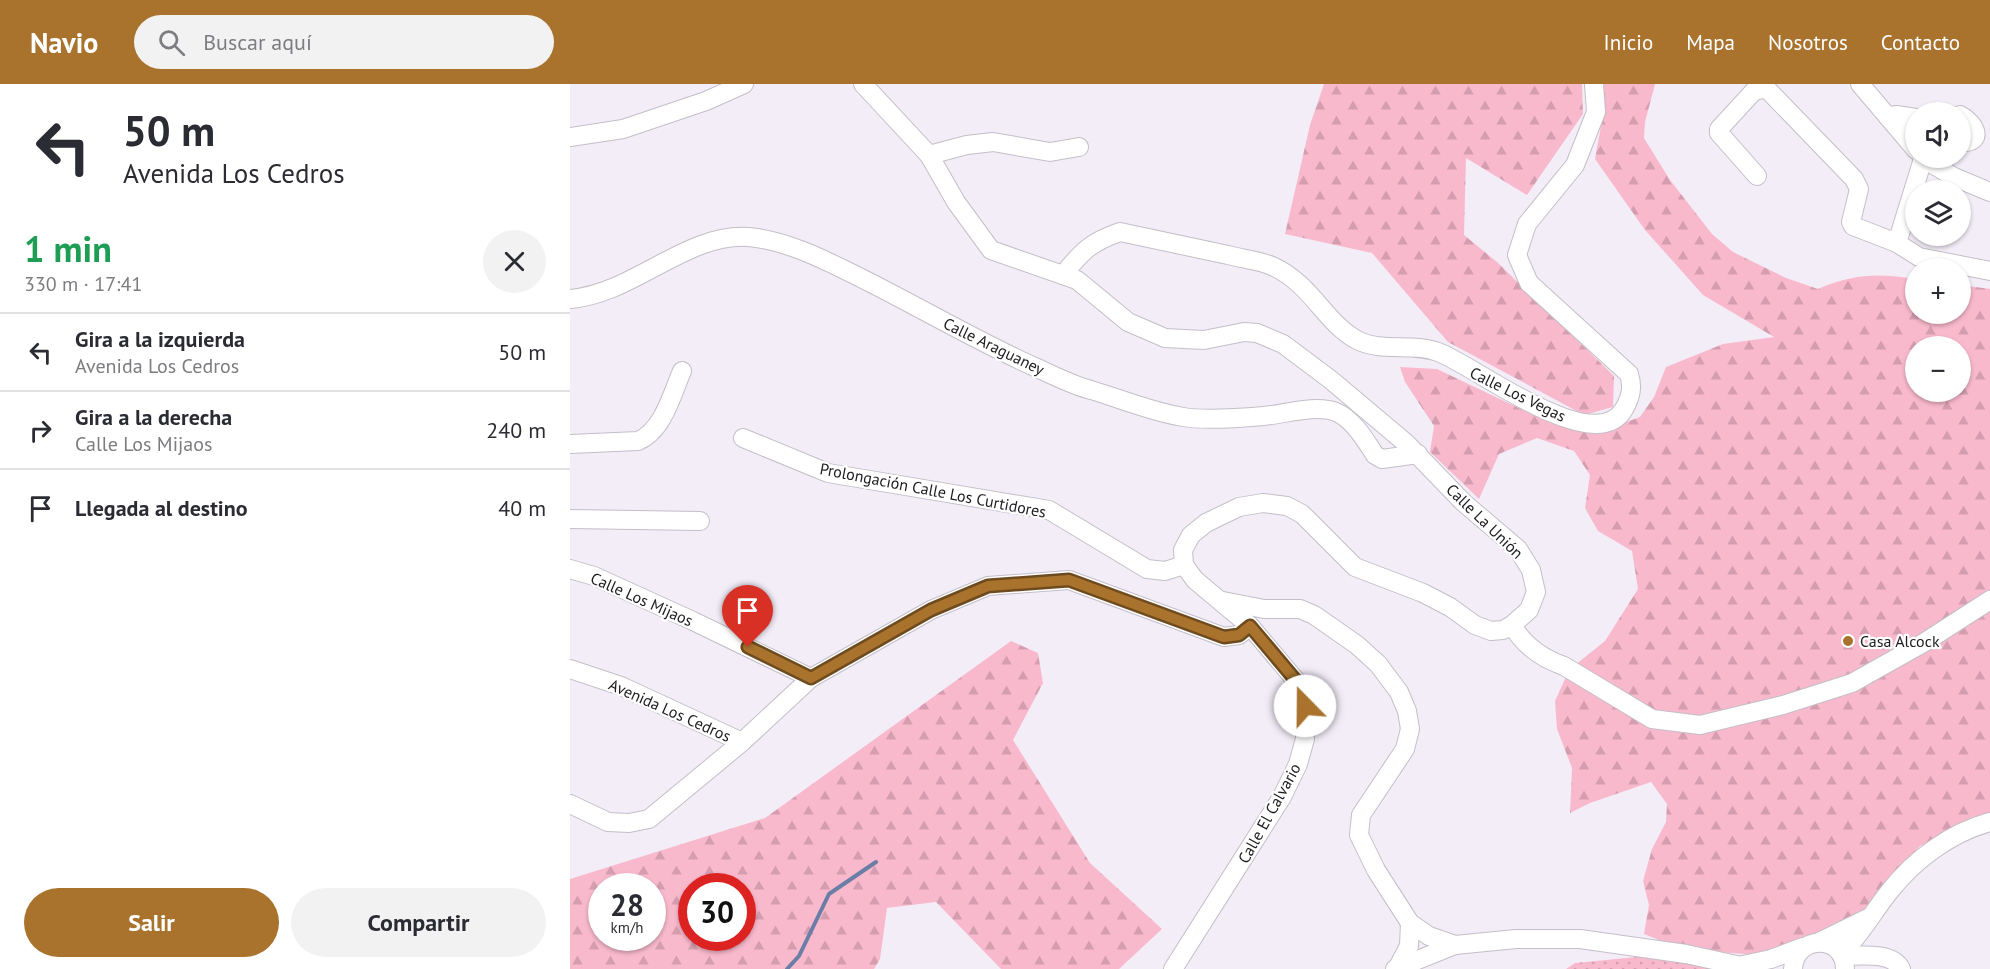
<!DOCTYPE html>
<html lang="es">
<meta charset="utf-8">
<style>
:root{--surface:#fff;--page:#f2f2f3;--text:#2b2b33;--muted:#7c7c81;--line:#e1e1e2;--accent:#a9732e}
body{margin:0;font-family:"PT Sans",sans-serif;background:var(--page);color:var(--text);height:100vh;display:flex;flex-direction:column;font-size:22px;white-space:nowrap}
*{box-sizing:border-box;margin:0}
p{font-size:20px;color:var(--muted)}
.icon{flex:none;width:33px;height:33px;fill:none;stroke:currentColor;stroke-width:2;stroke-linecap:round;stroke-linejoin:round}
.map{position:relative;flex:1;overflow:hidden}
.drawer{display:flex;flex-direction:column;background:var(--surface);width:570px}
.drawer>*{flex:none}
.hud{background:#fff;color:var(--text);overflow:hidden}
.fabs{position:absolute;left:1335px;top:18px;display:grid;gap:12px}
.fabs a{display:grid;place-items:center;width:66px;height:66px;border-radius:50%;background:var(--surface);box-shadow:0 2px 4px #0004;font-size:30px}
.speed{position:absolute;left:18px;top:789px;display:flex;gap:12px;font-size:30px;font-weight:700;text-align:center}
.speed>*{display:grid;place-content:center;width:78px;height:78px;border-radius:50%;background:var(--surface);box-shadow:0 2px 4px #0004;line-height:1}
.speed small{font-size:15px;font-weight:400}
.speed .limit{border:9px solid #d22;background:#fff;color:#111}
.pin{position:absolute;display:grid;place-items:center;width:51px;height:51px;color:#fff;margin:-62px -26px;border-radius:50% 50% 50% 0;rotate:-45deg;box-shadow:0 0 6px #0007}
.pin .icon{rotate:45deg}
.me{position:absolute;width:66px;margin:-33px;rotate:338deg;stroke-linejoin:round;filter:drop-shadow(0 0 4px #0008)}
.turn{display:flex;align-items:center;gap:21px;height:126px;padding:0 24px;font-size:27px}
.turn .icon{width:78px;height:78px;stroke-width:2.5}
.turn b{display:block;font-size:42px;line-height:51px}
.round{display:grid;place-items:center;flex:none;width:63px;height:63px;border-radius:32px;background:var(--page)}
.headline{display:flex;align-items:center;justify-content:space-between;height:102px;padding:0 24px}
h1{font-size:36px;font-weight:700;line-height:45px;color:#1e9e55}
.action{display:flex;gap:12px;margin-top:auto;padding:12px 24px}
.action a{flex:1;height:69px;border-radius:36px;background:var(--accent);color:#fff;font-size:24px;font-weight:700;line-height:69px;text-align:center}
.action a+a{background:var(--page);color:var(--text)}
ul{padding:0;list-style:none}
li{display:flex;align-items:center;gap:18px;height:78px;padding:0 24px;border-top:2px solid var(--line)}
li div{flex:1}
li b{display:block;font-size:22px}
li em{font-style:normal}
header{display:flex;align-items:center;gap:36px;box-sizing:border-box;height:84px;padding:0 30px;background:var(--accent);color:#fff}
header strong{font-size:28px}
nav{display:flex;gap:33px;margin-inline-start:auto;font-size:21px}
.search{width:420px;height:54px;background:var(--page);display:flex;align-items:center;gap:15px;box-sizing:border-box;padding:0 21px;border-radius:33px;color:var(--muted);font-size:22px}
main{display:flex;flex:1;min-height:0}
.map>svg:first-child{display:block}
.grass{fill:url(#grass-dots)}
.forest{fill:url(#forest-firs);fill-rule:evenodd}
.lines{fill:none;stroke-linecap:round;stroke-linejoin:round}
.stream{stroke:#6b7ea6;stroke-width:4}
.minor-casing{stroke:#c4bec8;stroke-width:20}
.minor{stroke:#fff;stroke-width:18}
.route-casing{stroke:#6e4b1e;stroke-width:15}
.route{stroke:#a9732e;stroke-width:10}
.poi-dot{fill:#a9732e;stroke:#fff;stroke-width:2}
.labels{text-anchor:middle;stroke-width:4.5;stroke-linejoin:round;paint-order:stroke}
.street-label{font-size:16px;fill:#1d1b1f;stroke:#fff}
.poi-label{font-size:16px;fill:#1d1b1f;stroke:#fff;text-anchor:start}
</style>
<header>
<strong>Navio</strong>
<div class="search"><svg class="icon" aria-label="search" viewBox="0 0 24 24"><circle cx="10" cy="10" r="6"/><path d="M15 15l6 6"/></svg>Buscar aquí</div>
<nav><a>Inicio</a><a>Mapa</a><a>Nosotros</a><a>Contacto</a></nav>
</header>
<main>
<section class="drawer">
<div class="hud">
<div class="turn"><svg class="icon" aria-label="left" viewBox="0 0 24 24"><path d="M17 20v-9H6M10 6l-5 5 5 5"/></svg><div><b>50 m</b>Avenida Los Cedros</div></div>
</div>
<div class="headline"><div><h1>1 min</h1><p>330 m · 17:41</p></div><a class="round"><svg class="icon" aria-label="close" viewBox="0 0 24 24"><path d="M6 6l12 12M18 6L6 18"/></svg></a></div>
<ul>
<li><svg class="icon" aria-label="left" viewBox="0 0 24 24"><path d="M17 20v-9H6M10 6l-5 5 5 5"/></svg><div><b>Gira a la izquierda</b><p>Avenida Los Cedros</p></div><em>50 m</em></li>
<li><svg class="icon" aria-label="right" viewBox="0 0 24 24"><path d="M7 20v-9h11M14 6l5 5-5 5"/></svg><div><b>Gira a la derecha</b><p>Calle Los Mijaos</p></div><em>240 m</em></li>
<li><svg class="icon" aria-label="arrive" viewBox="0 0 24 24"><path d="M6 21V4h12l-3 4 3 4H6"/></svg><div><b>Llegada al destino</b></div><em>40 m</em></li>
</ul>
<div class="action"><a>Salir</a><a>Compartir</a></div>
</section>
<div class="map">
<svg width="1420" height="885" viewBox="0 0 1420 885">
<defs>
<pattern id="grass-dots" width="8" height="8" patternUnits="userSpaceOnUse" patternTransform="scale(1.5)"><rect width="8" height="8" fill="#f9b9cd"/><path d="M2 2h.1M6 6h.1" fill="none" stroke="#d59eb0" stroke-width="1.8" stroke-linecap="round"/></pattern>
<pattern id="forest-firs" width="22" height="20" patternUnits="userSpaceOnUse" patternTransform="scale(1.5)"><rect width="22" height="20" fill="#f9b9cd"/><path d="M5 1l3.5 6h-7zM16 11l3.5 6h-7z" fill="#d59eb0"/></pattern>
</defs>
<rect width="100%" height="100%" fill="#f3edf8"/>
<polygon class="grass" points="1077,872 1169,885 996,885 1005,879"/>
<g class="forest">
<polygon points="754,0 1012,0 1013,30 957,111 896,74 894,151 927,178 1044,292 1043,323 1014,331 878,258 802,169 715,150 740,41"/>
<path d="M1034 0H1085L1075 38 1074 54 1100 96 1142 150 1163 168 1216 194 1248 205C1283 190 1308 189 1345 195L1346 230H1390L1391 201 1420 205V731L1350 762 1294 828 1261 848 1190 871 1146 868 1094 858 1074 850 1079 821 1073 797 1082 765 1096 738 1097 720 1081 698 1020 719 1000 729 1002 684 987 645 985 617 999 586 1035 557 1068 505 1062 467 1028 447 1015 424 1020 391 1004 367 967 354 929 370 909 415 860 368 864 342 835 298 830 283 867 285 953 326 1023 350 1070 333 1084 313 1096 283 1153 260 1204 253 1133 211 1075 146 1025 75 1032 36ZM1346 262H1390V308H1346Z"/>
<path d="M441 557 468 569 473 599 443 656 520 779 592 845 549 885H431L366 818 317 824 310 875 304 885H0V795L195 734ZM32 802H82V854H32ZM122 802H172V854H122Z"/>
</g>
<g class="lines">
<polyline class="stream" points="217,885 229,872 259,810 306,778"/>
<defs>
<g id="minor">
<polyline points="293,0 359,71 386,118 421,166 507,196 558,238 595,254 634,256 674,248 687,249 713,260 761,296 837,360 894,419 948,465 961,486 966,508 959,526 942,541 933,546 921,547 905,541 880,523 853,509 785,483 732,430 717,422 693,419 669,423 636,439 621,451 613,466 614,481 625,496 680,542 728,599 735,622 735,655 728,680 712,713 603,885"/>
<polyline points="1290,0 1346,66"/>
<path d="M1390 31C1406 39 1415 60 1390 58"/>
<polyline points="1318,33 1326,31 1346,34"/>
<polyline points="0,53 53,45 136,17 174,0"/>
<polyline points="359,71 397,61 423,58 480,68 509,63"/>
<polyline points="1352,74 1384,93 1420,108"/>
<polyline points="1353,75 1327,159 1349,173 1420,187"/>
<polyline points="1187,92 1149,49 1149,45 1184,7 1196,4 1284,95 1289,105 1281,138 1283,142 1327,159"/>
<path d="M493 191C512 167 521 158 550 148 586 156 622 163 658 171 672 175 688 176 702 182 741 199 755 239 787 256 812 269 842 258 868 268 904 281 1025 376 1054 325 1061 313 1063 303 1059 290L959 199 947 171 957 140 1005 81 1026 28 1024 0"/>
<path d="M0 215C63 210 116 149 178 153 215 156 253 175 285 191 346 221 404 256 467 284 485 292 502 301 521 306 551 315 582 328 613 333 635 337 671 334 694 332 715 330 746 320 766 328 783 335 796 357 805 371L812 375 848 370"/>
<polyline points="173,354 258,389 479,426 577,485 595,487 614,481"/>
<path d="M0 360 68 357C93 347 102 310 112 287"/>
<polyline points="0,435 130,437"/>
<polyline points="0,485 24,492 123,537 241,594"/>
<polyline points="653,517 694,525 730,525 744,531 787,561 808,580 829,608 837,627 840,645 835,665 791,731 789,751 806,786 840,839 859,852 885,861 946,855 1010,855 1116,870 1185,885"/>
<path d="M942 541C954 562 971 574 994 582L1082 635 1130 641 1213 621 1282 599 1355 558 1420 516"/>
<polyline points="0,585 51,602 172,658"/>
<polyline points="0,720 38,738 59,739 79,735 172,658 241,594 361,526 418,502 499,496 654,553 669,551 680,542"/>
<polyline points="1249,858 1300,833"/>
<path d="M1271 870C1290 852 1303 828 1319 808 1344 776 1380 749 1420 738"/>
<path d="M1272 872C1289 872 1322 867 1331 885"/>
<polyline points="1173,881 1201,875 1233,863"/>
<polyline points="828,883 839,862 840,839"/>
<polyline points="825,885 885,861"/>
<path d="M1223 885C1225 850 1275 850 1275 885"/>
</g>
</defs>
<use href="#minor" class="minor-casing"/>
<use href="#minor" class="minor"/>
</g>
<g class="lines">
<defs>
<polyline id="route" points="178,563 241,594 361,526 418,502 499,496 654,553 669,551 680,542 728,599 735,622"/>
</defs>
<use href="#route" class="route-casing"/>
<use href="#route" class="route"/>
</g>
<circle class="poi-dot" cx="1278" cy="557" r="6"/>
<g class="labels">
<g class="street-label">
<text transform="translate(424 262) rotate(26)" y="6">Calle Araguaney</text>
<text transform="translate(948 310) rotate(26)" y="6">Calle Los Vegas</text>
<text transform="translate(363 406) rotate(11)" y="6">Prolongación Calle Los Curtidores</text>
<text transform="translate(915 437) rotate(44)" y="6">Calle La Unión</text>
<text transform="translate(72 515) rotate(24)" y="6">Calle Los Mijaos</text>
<text transform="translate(100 626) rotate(24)" y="6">Avenida Los Cedros</text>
<text transform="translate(699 729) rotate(-61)" y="6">Calle El Calvario</text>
</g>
<g class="poi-label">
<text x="1290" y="563">Casa Alcock</text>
</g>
</g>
</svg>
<div class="fabs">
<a><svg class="icon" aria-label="sound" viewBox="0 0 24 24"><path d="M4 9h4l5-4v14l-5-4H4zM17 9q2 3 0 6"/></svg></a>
<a><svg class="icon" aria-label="layers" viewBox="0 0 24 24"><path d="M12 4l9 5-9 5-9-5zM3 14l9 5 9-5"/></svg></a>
<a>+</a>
<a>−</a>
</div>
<div class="speed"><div>28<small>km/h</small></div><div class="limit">30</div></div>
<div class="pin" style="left:178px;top:563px;background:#d93025"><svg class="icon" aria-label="arrive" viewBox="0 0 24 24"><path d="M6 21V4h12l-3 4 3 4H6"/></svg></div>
<svg class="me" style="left:735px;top:622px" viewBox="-20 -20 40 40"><circle r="19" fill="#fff"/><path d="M0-13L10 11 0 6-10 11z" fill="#a9732e"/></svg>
</div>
</main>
